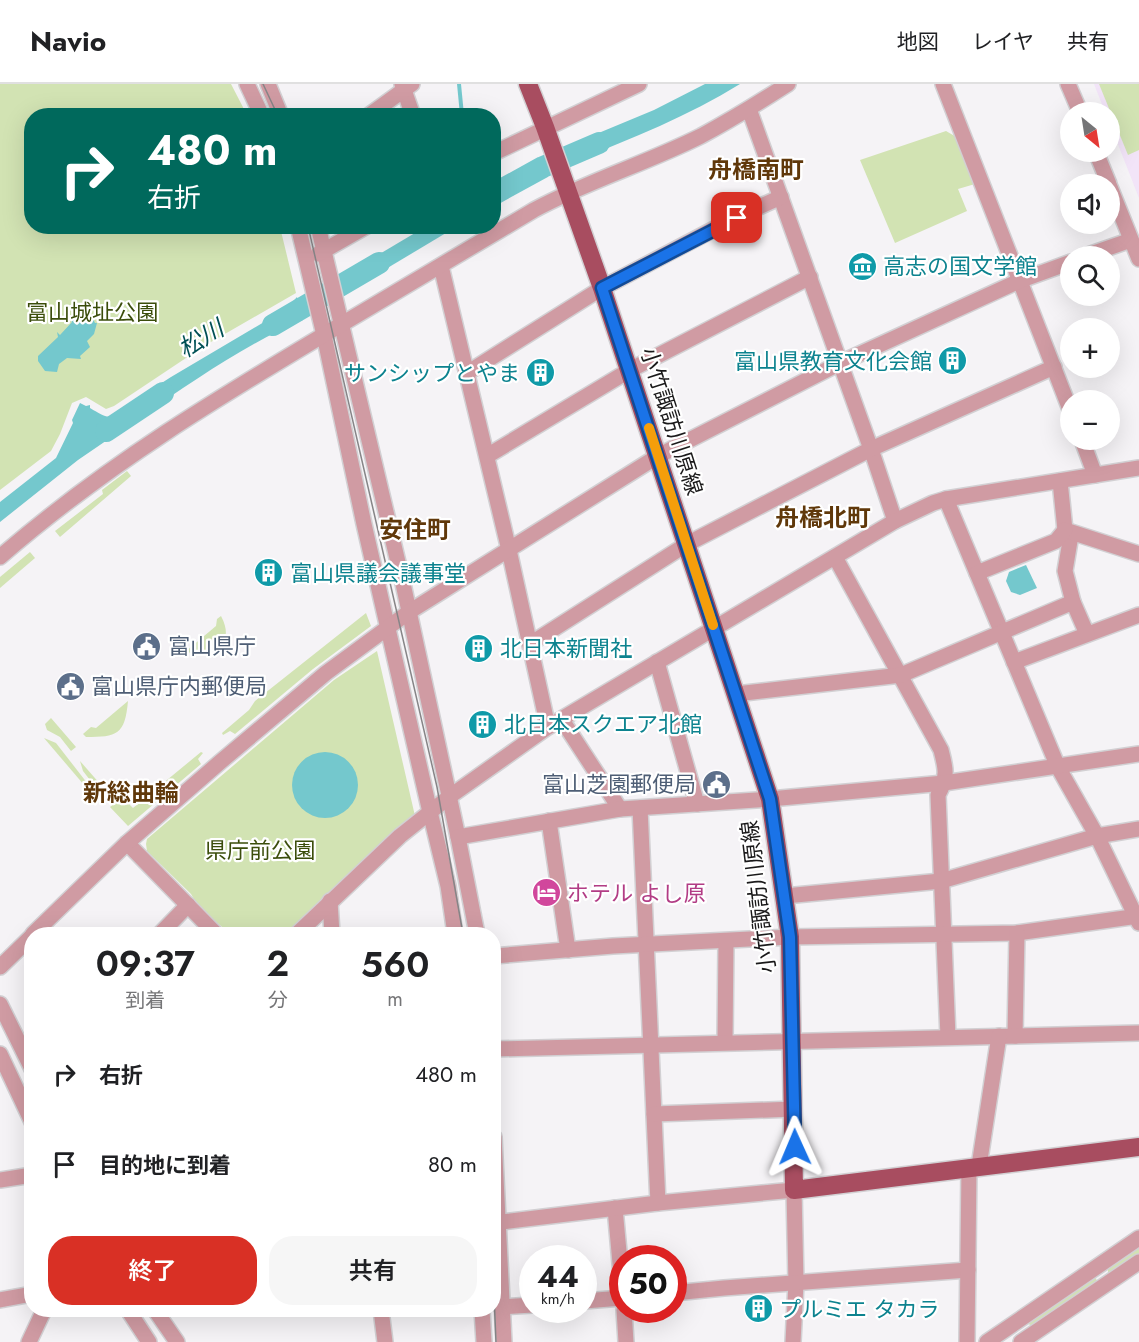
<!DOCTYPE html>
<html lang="ja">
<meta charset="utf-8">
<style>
:root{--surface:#fff;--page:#f6f6f6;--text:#202124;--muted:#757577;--line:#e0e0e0;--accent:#d93025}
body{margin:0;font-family:Jost,"Noto Sans JP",sans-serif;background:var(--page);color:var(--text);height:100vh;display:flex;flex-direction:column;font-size:22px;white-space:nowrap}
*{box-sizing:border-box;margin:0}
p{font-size:20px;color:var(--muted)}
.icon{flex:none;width:33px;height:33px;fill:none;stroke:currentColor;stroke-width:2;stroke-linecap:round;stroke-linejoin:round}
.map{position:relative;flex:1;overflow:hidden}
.drawer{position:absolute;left:24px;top:843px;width:477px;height:390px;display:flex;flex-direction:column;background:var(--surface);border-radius:24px;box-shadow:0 6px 24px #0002}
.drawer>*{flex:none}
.top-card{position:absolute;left:24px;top:24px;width:477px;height:126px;border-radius:24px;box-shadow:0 6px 24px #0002;background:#00695c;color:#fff;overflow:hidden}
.needle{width:39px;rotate:150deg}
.fabs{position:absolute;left:1060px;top:18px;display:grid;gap:12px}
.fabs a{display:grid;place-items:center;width:60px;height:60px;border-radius:50%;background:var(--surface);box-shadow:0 6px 24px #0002;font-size:30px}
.speed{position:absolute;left:519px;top:1161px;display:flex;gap:12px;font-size:30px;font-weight:700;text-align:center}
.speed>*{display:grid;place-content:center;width:78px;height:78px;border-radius:50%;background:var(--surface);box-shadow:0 6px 24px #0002;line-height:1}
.speed small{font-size:15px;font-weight:400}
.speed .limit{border:9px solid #d22;background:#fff;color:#111}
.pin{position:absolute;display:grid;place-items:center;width:51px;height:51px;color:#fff;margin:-26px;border-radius:12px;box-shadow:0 3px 9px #0006}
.me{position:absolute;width:66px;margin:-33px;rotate:359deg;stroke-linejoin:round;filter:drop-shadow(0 0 4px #0008)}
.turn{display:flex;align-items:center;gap:21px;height:126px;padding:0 24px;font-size:27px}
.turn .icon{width:78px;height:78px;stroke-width:2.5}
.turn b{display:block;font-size:42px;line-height:51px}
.eta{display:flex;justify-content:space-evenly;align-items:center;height:102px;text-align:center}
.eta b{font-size:36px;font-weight:600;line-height:42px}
.primary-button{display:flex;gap:12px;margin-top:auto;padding:12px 24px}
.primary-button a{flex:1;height:69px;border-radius:24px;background:var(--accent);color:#fff;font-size:24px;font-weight:600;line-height:69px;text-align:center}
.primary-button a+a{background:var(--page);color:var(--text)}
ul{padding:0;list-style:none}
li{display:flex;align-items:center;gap:18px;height:90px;padding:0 24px}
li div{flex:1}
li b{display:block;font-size:22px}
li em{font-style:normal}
header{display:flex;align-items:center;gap:36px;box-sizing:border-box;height:84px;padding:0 30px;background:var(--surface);border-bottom:2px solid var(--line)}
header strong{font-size:28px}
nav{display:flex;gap:33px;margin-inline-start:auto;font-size:21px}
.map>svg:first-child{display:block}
.education{fill:#f2e4f8}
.green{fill:#d2e3b3}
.water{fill:#74c8cd}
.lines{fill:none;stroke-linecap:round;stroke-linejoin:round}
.river{stroke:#74c8cd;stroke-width:22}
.minor-casing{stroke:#d2d0d3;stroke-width:18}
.major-casing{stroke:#d2d0d3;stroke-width:21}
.minor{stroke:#d09ba3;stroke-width:15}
.major{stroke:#a84d60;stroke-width:18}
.tram{stroke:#868587;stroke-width:1.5}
.route-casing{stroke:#114b97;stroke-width:15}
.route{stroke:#1a73e8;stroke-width:10}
.slow{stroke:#f59e0b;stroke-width:10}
.labels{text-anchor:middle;stroke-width:4.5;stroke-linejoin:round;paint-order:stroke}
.culture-label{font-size:22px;fill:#0d838f;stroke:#fff;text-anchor:start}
.park-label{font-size:22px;fill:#3b4d0b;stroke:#fff}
.street-label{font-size:22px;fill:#1a191a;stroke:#fff}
.service-label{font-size:22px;fill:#4e5e75;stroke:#fff;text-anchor:start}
.hotel-label{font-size:22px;fill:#b23c85;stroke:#fff;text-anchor:start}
.neighbourhood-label{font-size:24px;font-weight:bold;fill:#60380a;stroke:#fff}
.water-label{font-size:24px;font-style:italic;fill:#005055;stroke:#fff}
</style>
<header>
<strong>Navio</strong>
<nav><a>地図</a><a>レイヤ</a><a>共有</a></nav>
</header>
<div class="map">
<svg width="1139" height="1258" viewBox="0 0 1139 1258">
<rect width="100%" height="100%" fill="#f5f3f6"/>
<polygon class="education" points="1094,0 1139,0 1139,114 1110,40 1110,28 1105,28"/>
<g class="green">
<polygon points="0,0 231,0 247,31 32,32 32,142 280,143 296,209 204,262 114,322 106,325 86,313 72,319 60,350 51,367 0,406"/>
<polygon points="1099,0 1139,0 1139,66 1128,71"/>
<polygon points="946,47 958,54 975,100 958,105 967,127 895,159 860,76"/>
<polygon points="127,387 131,392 60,453 55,447 103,410 102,406"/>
<polygon points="30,468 35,474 0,504 0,493"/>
<polygon points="366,529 371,542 313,585 235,650 230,647 223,651 222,649 249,626 255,617"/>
<path d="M221 532C237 562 211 571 185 568L216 542 217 535Z"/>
<path d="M377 567 415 732 290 850H230C219 840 197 822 191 810L147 767 146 760 147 755 334 596Z"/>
<path d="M128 617C125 651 117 653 86 653L83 650 91 643 96 644Z"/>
<polygon points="51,634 76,663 71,667 60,653 47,646 45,640"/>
<polygon points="44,654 56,659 91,704 96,715"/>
<polygon points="201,668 203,669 198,675 201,680 128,742 110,723 122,713 133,724"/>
<polygon points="80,677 108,709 103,713 83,687"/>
<polygon points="1139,1164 1139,1170 1111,1189 1108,1189 1108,1185"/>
<polygon points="1096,1194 1097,1198 1033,1242 1028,1240 1029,1237"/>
</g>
<g class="water">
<polygon points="457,0 461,0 464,31 460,31"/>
<path d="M705 0H740C689 32 632 54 576 77L575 74 573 75 568 65 589 54V53L654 26Z"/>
<polygon points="541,76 544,86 542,87 543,91 494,120 494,101"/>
<polygon points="425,143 456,143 354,204 351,187"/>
<path d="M297 213 303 236C247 259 192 298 142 332L132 318 171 293 286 225Z"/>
<polygon points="72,232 80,235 92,233 95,239 97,239 94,250 87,257 90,263 80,272 81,275 67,274 59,280 57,288 45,287 38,277 38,272 58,253 57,248 60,251 72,238 69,234"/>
<path d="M80 319 86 322 90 321V324C107 334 109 337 126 324L135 337 78 376 0 438V418L56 374 73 339 72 336Z"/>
<polygon points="1026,481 1037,504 1020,511 1011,508 1006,497 1009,488"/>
<circle cx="325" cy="701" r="33"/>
</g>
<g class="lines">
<g class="river">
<polyline points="494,110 543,83 599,59"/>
<polyline points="273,241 379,179"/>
<polyline points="106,347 163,309"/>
</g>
<defs>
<g id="minor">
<polyline points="247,0 262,32"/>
<polyline points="268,0 281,32"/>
<polyline points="402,0 413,32"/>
<polyline points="943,0 1071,328"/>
<polyline points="1068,0 1080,28"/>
<polyline points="749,25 871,365 895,437"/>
<polyline points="368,32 412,0"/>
<polyline points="1096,68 1109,100"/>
<polyline points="494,69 639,0"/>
<polyline points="1110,103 1139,175"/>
<polyline points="298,142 324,251 364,440 430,728 448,802 455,850"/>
<polyline points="318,142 402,495 458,753 477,850"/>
<polyline points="318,170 367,142"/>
<polyline points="1085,172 1131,156"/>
<polyline points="441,182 509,466 548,643"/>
<polyline points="467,289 602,204 737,133 781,113"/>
<polyline points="1082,356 1095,391"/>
<polyline points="487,372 630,286 810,193"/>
<polyline points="1060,397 1065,446 1070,457 1065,487 1073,518"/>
<polyline points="946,415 1058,683 1097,752 1139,839"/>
<polyline points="1065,446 1139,470"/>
<path d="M0 473C107 380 221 312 342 240 406 202 470 164 534 126 588 97 647 79 701 52 731 36 760 18 788 0"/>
<path d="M835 473 941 666C946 685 948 692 938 711L948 953"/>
<polyline points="977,489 1056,457 1065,446"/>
<polyline points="530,560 687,460 871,365 1054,283"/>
<polyline points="657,578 697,720"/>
<polyline points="1014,578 1139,531"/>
<polyline points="736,610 901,591 1073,518 1087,550"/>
<polyline points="562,636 620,725"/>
<polyline points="640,724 658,1119"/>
<polyline points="549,737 568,866"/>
<polyline points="458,753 620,725 770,715 944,699 1139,670"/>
<polyline points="127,759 216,850"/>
<polyline points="785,812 941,797 1097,752 1139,745"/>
<polyline points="330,817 332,850"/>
<polyline points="33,850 127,759 219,679 326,589 409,528 658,372 840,279 1019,197 1071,178"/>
<polyline points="160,850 188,821"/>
<polyline points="297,850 400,752 449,713 548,643 895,437 933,419 946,415 1139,384"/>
<polyline points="494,872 613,862 790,853 1017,849 1139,832"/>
<polyline points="0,883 32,852"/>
<polyline points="0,920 32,985"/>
<polyline points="1015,952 1017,849"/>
<polyline points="725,958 726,857"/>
<polyline points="494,965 1139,949"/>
<polyline points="0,970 32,1038"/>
<polyline points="654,1030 794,1025"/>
<polyline points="494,1053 504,1258"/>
<polyline points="979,1082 999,952"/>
<polyline points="0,1096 32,1091"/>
<polyline points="615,1124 622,1201"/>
<polyline points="494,1139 658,1119 794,1106 796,1199 793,1258"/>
<polyline points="674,1209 724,1204 968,1186"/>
<polyline points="0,1216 32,1210"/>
<polyline points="584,1217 622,1214"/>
<polyline points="501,1223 532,1221"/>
<polyline points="128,1226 149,1258"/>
<polyline points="155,1226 177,1258"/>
<polyline points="381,1226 385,1258"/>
<polyline points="482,1226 484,1258"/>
<polyline points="624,1226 626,1258"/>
<polyline points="29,1258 44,1226"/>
<polyline points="967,1258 969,1083"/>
<polyline points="987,1258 1139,1154"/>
<polyline points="1021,1258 1139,1178"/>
</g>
<polyline id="major" points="528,0 545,43 602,204 770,715 790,853 794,1106 1139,1063"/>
</defs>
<use href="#minor" class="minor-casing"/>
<use href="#major" class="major-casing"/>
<use href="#minor" class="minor"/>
<use href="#major" class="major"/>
<g class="tram">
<polyline points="263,0 278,32"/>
<polyline points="308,142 437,703 463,850"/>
<polyline points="494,1211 496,1258"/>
</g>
</g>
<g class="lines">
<defs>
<polyline id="route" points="737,134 602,204 770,715 790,853 795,1063"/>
</defs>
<use href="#route" class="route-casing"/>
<use href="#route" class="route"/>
<polyline class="slow" points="649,344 713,541"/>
</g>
<defs>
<symbol id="museum-disc" viewBox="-11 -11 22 22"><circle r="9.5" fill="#0f9aa8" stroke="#fff"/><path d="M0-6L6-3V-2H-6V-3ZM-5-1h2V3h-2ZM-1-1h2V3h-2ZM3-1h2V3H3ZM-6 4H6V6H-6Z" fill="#fff"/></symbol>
<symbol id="building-disc" viewBox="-11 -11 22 22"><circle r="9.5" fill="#0f9aa8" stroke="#fff"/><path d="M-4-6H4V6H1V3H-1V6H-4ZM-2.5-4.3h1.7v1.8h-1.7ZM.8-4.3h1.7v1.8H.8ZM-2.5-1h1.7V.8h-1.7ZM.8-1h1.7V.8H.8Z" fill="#fff"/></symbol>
<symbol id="civic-disc" viewBox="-11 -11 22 22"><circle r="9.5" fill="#5c6f8a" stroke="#fff"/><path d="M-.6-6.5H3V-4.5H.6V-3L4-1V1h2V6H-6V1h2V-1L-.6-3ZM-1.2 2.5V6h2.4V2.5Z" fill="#fff"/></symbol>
<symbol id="hotel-disc" viewBox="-11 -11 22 22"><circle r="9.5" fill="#d1479c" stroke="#fff"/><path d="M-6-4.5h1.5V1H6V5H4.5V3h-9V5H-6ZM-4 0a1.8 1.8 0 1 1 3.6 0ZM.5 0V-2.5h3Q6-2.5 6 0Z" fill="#fff"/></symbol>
</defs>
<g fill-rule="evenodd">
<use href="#museum-disc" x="846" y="166" width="33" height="33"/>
<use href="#building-disc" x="936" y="260" width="33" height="33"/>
<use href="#building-disc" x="524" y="272" width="33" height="33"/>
<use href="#building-disc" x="252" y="472" width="33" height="33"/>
<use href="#civic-disc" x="130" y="546" width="33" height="33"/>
<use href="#building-disc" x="462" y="548" width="33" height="33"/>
<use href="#civic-disc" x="54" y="586" width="33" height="33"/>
<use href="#building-disc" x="466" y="624" width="33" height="33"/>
<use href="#civic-disc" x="700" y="684" width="33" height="33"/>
<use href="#hotel-disc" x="530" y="792" width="33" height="33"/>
<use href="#building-disc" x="742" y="1208" width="33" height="33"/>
</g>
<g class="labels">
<g class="culture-label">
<text x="883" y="190">高志の国文学館</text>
<text x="932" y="285" text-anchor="end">富山県教育文化会館</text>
<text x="520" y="297" text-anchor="end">サンシップとやま</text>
<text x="290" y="497">富山県議会議事堂</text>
<text x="500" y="572">北日本新聞社</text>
<text x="504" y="648">北日本スクエア北館</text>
<text x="779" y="1233">プルミエ タカラ</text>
</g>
<g class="park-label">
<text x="92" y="236">富山城址公園</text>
<text x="260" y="774">県庁前公園</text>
</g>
<g class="street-label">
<text transform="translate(672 337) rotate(72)" y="8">小竹諏訪川原線</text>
<text transform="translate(758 813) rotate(-97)" y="8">小竹諏訪川原線</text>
</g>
<g class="service-label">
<text x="168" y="570">富山県庁</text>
<text x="91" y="610">富山県庁内郵便局</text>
<text x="696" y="708" text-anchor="end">富山芝園郵便局</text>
</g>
<g class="hotel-label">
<text x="567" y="817">ホテル よし原</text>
</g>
<g class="neighbourhood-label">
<text x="756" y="94">舟橋南町</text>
<text x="823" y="442">舟橋北町</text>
<text x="415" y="454">安住町</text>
<text x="131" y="717">新総曲輪</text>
</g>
<g class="water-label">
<text transform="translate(201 255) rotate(-31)" y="8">松川</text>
</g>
</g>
</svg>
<div class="fabs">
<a><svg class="needle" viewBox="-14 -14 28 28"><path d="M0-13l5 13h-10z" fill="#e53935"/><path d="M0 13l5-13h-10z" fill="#757577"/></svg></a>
<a><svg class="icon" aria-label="sound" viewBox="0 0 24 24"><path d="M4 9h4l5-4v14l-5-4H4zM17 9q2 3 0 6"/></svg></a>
<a><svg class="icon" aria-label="search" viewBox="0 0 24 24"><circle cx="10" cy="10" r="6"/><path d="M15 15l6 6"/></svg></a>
<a>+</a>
<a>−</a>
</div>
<div class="speed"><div>44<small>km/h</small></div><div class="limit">50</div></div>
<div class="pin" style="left:737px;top:134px;background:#d93025"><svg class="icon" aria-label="arrive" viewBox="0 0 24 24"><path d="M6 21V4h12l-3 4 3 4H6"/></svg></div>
<svg class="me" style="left:795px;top:1063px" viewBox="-20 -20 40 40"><path d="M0-17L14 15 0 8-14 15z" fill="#1a73e8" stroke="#fff" stroke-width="4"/></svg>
<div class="top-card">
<div class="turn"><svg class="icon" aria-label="right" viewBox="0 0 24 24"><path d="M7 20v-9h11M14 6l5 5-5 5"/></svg><div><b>480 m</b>右折</div></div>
</div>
<section class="drawer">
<div class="eta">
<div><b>09:37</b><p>到着</p></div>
<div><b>2</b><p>分</p></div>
<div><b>560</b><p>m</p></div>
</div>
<ul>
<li><svg class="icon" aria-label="right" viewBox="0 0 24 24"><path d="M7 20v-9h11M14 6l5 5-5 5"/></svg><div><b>右折</b></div><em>480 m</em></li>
<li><svg class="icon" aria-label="arrive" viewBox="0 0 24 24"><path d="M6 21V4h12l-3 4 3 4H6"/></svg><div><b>目的地に到着</b></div><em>80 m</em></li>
</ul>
<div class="primary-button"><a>終了</a><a>共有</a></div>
</section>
</div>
